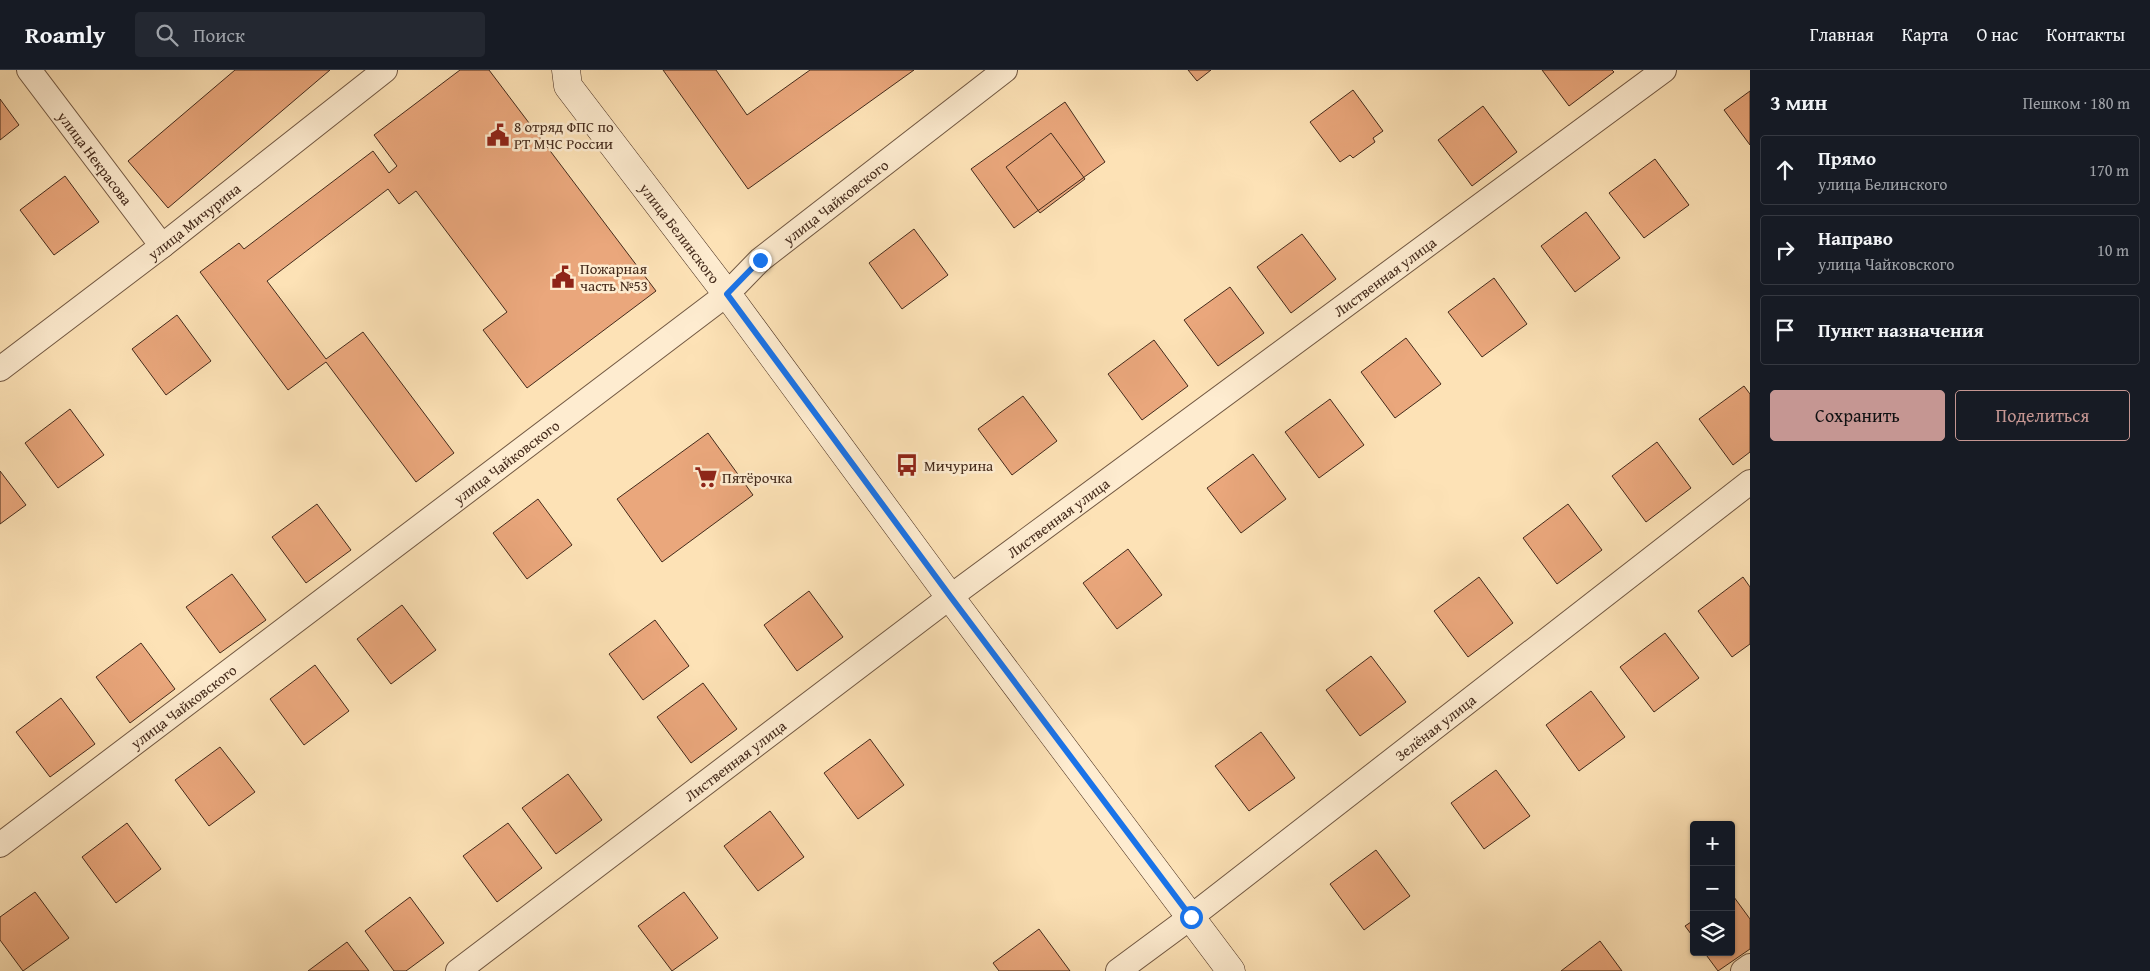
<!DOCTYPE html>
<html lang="ru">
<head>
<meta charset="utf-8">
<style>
  body { margin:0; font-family:"Gentium Book Plus",serif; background:#242831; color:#f1f3f6 }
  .controls { position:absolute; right:15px; bottom:15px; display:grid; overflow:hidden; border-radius:5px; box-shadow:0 1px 4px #0004 }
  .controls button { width:45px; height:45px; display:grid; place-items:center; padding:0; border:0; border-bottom:1px solid #363941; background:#171b24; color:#f1f3f6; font:25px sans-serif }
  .stop { position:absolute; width:15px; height:15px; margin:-11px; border:4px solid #1a73e8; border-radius:50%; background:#fff }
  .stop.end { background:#1a73e8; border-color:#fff; box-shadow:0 1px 5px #0008 }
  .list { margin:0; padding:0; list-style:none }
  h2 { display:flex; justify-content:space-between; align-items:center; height:65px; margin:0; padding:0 20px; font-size:21px }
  h2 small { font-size:16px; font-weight:400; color:#9ea1a6 }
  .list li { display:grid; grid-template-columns:32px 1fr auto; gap:15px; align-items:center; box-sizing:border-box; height:70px; margin:0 10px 10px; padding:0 10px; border:1px solid #363941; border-radius:5px }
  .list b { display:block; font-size:19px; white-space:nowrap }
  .list p { margin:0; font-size:16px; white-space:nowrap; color:#9ea1a6 }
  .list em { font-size:16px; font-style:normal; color:#9ea1a6 }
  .actions { display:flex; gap:10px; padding:15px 20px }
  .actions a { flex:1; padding:11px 0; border:1px solid #c59692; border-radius:5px; text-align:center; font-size:18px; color:#c59692 }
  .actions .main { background:#c59692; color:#111 }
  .icon { flex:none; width:28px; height:28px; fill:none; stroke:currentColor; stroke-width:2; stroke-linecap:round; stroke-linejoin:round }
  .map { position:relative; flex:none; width:1750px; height:901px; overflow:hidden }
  header { display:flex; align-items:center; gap:30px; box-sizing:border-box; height:70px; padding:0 25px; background:#171b24; border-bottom:1px solid #363941 }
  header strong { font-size:24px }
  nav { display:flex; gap:28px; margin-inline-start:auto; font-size:18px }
  .search { width:350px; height:45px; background:#242831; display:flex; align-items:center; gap:12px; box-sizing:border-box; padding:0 18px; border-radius:5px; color:#9ea1a6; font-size:19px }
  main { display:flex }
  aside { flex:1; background:#171b24 }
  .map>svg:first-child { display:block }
</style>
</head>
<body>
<header>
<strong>Roamly</strong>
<div class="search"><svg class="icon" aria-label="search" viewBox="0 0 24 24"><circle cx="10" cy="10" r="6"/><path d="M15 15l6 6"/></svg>Поиск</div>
<nav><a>Главная</a><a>Карта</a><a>О нас</a><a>Контакты</a></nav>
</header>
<main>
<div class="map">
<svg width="1750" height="901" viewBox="0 0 1750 901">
  <rect width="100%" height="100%" fill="#fde2b6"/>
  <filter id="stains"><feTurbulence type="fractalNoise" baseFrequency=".004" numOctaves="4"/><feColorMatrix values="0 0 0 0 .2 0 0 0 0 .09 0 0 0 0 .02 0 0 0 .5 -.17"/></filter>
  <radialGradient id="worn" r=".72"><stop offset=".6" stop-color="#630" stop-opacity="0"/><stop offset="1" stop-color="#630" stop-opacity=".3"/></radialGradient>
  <!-- building -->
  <path fill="#eaa77c" stroke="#442a1b" d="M 235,0 L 330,0 L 168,138 L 128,91 Z
    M 460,0 L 489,0 L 656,221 L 527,318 L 483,260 L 507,242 L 416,121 L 399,134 L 388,119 L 267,211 L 326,289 L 363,262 L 454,383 L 416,412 L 326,292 L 288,320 L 200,202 L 239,173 L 244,179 L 373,81 L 389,103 L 397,96 L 374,65 Z
    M 663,0 L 716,0 L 747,45 L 810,0 L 914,0 L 748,119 Z
    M 1188,0 L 1211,0 L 1197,11 Z
    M 1542,0 L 1612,0 L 1614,2 L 1569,36 Z
    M 1353,20 L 1383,61 L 1373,68 L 1375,72 L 1353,88 L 1350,85 L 1340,92 L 1310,52 Z
    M 1750,21 L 1750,75 L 1724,40 Z
    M 0,29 L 19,55 L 0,70 Z
    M 1065,32 L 1105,92 L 1014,158 L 971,99 Z
    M 1483,36 L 1517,82 L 1472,116 L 1438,70 Z
    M 1051,63 L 1085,109 L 1040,143 L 1006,97 Z
    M 1655,89 L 1689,135 L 1644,168 L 1609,123 Z
    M 65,106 L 99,152 L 54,185 L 20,140 Z
    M 1586,142 L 1620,188 L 1575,222 L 1541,176 Z
    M 914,159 L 948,205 L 902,239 L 869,193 Z
    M 1302,164 L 1336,209 L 1291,243 L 1257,197 Z
    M 1494,208 L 1527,254 L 1482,287 L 1448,242 Z
    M 1230,217 L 1264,263 L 1218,296 L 1184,250 Z
    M 177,245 L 211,291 L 166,325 L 132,279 Z
    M 1406,268 L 1441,314 L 1395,348 L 1361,302 Z
    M 1154,270 L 1188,316 L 1142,350 L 1108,304 Z
    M 1744,316 L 1750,324 L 1750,382 L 1733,395 L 1699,349 Z
    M 1023,326 L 1057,371 L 1012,405 L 978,359 Z
    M 1330,329 L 1364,375 L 1319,408 L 1285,362 Z
    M 70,339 L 104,385 L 58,418 L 25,373 Z
    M 708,363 L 753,425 L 662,492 L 617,429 Z
    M 1657,372 L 1691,418 L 1646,452 L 1612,406 Z
    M 1253,384 L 1286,429 L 1241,463 L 1207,418 Z
    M 0,401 L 26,435 L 0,454 Z
    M 538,429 L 572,475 L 527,509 L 493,463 Z
    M 317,434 L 351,480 L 306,513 L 272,467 Z
    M 1568,434 L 1602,480 L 1557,514 L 1523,468 Z
    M 1128,479 L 1162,525 L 1117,559 L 1083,513 Z
    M 232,504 L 266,550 L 220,583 L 186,537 Z
    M 1479,507 L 1513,553 L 1468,587 L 1434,541 Z
    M 1743,507 L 1750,517 L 1750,574 L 1732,587 L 1698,541 Z
    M 809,521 L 843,567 L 797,601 L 764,555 Z
    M 402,535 L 436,580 L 391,614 L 357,569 Z
    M 655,550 L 689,596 L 643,630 L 609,584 Z
    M 1665,563 L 1699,608 L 1654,642 L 1620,597 Z
    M 141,573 L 175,619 L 130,653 L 96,607 Z
    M 1371,586 L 1406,632 L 1360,666 L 1326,620 Z
    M 315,595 L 349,641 L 304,675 L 270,629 Z
    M 703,613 L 737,659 L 691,693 L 657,647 Z
    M 1591,621 L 1625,667 L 1579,701 L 1546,655 Z
    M 61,628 L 95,674 L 50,707 L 16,662 Z
    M 1261,662 L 1295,708 L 1249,741 L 1215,696 Z
    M 870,669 L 904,715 L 858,749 L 824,703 Z
    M 220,677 L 255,722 L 209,756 L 175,710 Z
    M 1496,700 L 1530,746 L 1484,779 L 1451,733 Z
    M 568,704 L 602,750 L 556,784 L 522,738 Z
    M 770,741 L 804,787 L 758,821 L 724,776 Z
    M 127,753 L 161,799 L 116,833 L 82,787 Z
    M 508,753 L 542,798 L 497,832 L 463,786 Z
    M 1376,780 L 1410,826 L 1364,860 L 1330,814 Z
    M 35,822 L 69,868 L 23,901 L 0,870 L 0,847 Z
    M 684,822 L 718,868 L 672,901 L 638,856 Z
    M 1731,823 L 1750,849 L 1750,879 L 1718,901 L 1704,882 L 1731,882 Z
    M 410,827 L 444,873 L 406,901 L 394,901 L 365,861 Z
    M 1694,850 L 1694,868 L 1685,856 Z
    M 1039,859 L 1070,901 L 999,901 L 993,893 Z
    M 1600,871 L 1622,901 L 1561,901 Z
    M 347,872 L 369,901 L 308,901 Z"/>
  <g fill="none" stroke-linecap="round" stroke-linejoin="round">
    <defs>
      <g id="street">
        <path id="s1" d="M 29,0 L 162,176"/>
        <path id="s2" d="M 0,299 L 162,176 L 385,0"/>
        <path id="s3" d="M 0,775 L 727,224 L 760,190 L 1005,0"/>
        <path id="s4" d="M 458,901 L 950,527 L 1664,0"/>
        <path id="s5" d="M 1118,901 L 1191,847 L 1750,412"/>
        <path d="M 1743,901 L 1750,896"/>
      </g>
      <g id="secondary">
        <path id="s6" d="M 566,0 L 568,16 L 727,224 L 950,527 L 1231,901"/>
      </g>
    </defs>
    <!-- street casing -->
    <use href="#street" stroke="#725842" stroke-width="26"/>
    <!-- secondary casing -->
    <use href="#secondary" stroke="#442a1b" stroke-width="29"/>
    <!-- street -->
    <use href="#street" stroke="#feecd0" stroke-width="24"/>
    <!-- secondary -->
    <use href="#secondary" stroke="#feecd0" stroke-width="28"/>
  </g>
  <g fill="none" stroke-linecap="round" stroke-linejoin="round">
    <!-- route -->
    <path stroke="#1a73e8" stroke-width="6" d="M 760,190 L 727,224 L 950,526 L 1191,847"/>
  </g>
  <!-- icons -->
  <defs>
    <symbol id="civic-bare" viewBox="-9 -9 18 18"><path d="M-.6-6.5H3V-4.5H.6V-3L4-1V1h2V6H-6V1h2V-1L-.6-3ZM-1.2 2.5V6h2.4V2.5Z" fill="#8f2418" stroke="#feecd0" stroke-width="2.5" paint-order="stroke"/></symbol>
    <symbol id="bus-bare" viewBox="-9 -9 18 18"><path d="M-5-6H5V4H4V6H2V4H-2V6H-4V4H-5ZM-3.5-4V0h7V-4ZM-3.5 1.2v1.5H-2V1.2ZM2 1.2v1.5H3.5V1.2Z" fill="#8f2418" stroke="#feecd0" stroke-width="2.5" paint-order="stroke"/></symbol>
    <symbol id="supermarket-bare" viewBox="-9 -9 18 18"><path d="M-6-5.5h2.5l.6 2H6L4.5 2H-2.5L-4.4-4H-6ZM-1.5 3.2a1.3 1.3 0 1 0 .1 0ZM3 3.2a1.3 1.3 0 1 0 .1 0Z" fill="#8f2418" stroke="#feecd0" stroke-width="2.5" paint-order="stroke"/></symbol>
  </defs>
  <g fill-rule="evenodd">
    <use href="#civic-bare" x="482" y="49" width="32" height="32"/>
    <use href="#civic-bare" x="547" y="191" width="32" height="32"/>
    <use href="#bus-bare" x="891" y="379" width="32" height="32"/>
    <use href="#supermarket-bare" x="690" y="391" width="32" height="32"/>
  </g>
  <g text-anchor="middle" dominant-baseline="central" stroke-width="5" stroke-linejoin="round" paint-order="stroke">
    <!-- poi labels -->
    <g font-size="15" fill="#442a1b" stroke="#feecd0" text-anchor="start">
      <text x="514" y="56">8 отряд ФПС по<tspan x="514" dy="17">РТ МЧС России</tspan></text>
      <text x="580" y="198">Пожарная<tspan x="580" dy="17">часть №53</tspan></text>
      <text x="924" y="395">Мичурина</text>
      <text x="722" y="407">Пятёрочка</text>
    </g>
    <!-- street labels -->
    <g font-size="15" fill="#442a1b" stroke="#feecd0">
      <text stroke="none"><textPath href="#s1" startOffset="110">улица Некрасова</textPath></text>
      <text stroke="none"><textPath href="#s3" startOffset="1055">улица Чайковского</textPath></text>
      <text stroke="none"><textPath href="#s2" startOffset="244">улица Мичурина</textPath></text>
      <text stroke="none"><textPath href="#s6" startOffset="201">улица Белинского</textPath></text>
      <text stroke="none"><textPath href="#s4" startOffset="1158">Лиственная улица</textPath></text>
      <text stroke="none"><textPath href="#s3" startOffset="635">улица Чайковского</textPath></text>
      <text stroke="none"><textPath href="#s4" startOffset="752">Лиственная улица</textPath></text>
      <text stroke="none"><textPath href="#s3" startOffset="230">улица Чайковского</textPath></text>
      <text stroke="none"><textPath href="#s5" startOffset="400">Зелёная улица</textPath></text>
      <text stroke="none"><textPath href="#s4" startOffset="348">Лиственная улица</textPath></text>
    </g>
  </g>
  <rect width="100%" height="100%" filter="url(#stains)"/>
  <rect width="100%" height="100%" fill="url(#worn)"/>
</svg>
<div class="controls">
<button>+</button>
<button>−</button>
<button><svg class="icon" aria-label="layers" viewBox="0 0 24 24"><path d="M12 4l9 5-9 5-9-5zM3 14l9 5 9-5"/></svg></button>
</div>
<div class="stop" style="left:1191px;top:847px"></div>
<div class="stop end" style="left:760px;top:190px"></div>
</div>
<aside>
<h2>3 мин<small>Пешком · 180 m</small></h2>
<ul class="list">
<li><svg class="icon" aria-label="ahead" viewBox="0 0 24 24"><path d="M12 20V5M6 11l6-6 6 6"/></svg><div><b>Прямо</b><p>улица Белинского</p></div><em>170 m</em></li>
<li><svg class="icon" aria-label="right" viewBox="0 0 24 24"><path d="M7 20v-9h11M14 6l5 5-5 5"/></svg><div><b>Направо</b><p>улица Чайковского</p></div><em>10 m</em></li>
<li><svg class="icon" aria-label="arrive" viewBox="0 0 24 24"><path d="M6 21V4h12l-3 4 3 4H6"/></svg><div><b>Пункт назначения</b></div></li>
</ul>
<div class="actions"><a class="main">Сохранить</a><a>Поделиться</a></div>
</aside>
</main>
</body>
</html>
